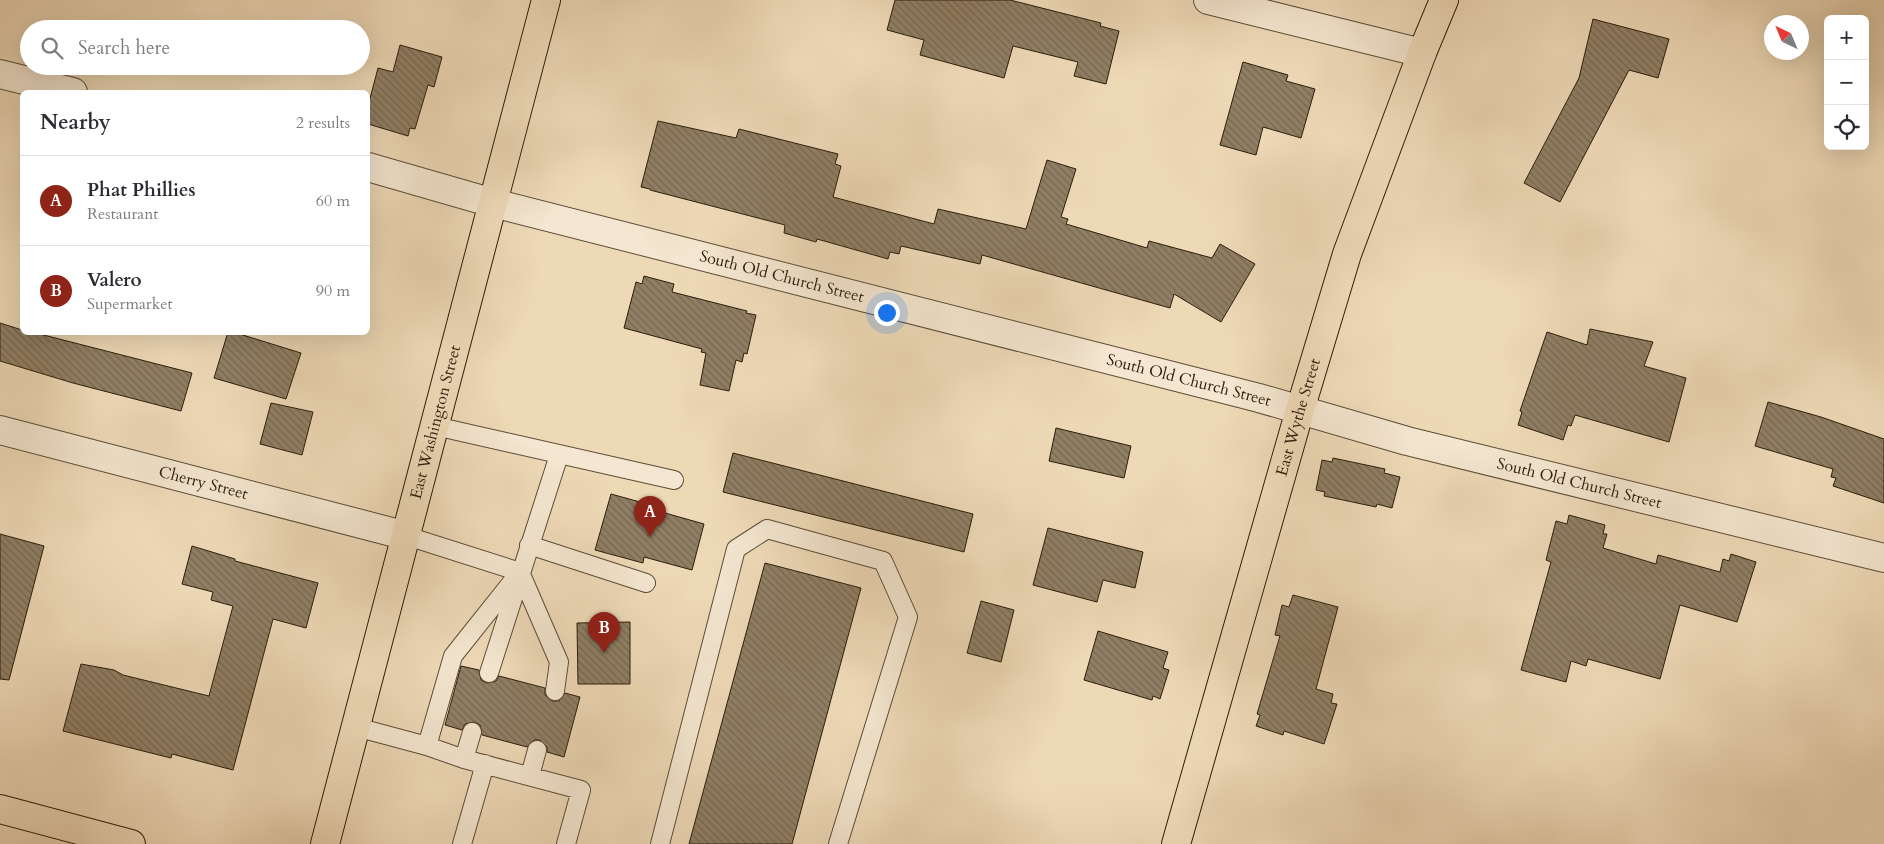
<!DOCTYPE html>
<html lang="en">
<head>
<meta charset="utf-8">
<style>
  body { margin:0; font-family:Cardo,serif; background:#f2f2f3; color:#2b2b33 }
  .controls { position:absolute; right:15px; top:15px; display:grid; overflow:hidden; border-radius:8px; box-shadow:0 5px 20px #0002 }
  .controls button { width:45px; height:45px; display:grid; place-items:center; padding:0; border:0; border-bottom:1px solid #e1e1e2; background:#fff; color:#2b2b33; font:25px sans-serif }
  .compass { position:absolute; left:1764px; top:15px; width:45px; height:45px; border-radius:50%; background:#fff; box-shadow:0 5px 20px #0002; rotate:316deg }
  .you { position:absolute; left:886px; top:312px; width:18px; height:18px; margin:-12px; border:4px solid #fff; border-radius:50%; background:#1a73e8; box-shadow:0 0 0 8px #1a73e833 }
  .badge { display:grid; place-items:center; width:32px; height:32px; border-radius:50%; background:#8f2418; color:#fff; font-size:16px; font-weight:700 }
  .pin { position:absolute; translate:-50% -41px; filter:drop-shadow(0 1px 2px #0008) }
  .pin::after { content:''; position:absolute; top:26px; width:18px; height:15px; background:inherit; clip-path:polygon(0 0,100% 0,50% 100%) }
  .list { margin:0; padding:0; list-style:none }
  h2 { display:flex; justify-content:space-between; align-items:center; height:65px; margin:0; padding:0 20px; font-size:21px }
  h2 small { font-size:16px; font-weight:400; color:#7c7c81 }
  .list li { display:grid; grid-template-columns:32px 1fr auto; gap:15px; align-items:center; box-sizing:border-box; height:90px; padding:0 20px; border-top:1px solid #e1e1e2 }
  .list b { display:block; font-size:19px; white-space:nowrap }
  .list p { margin:0; font-size:16px; white-space:nowrap; color:#7c7c81 }
  .list em { font-size:16px; font-style:normal; color:#7c7c81 }
  .icon { flex:none; width:28px; height:28px; fill:none; stroke:currentColor; stroke-width:2; stroke-linecap:round; stroke-linejoin:round }
  .map { position:relative; flex:none; width:1884px; height:844px; overflow:hidden }
  .search { position:absolute; background:#fff; box-shadow:0 5px 20px #0002; left:20px; top:20px; width:350px; height:55px; display:flex; align-items:center; gap:12px; box-sizing:border-box; padding:0 18px; border-radius:28px; color:#7c7c81; font-size:19px }
  .panel { position:absolute; background:#fff; box-shadow:0 5px 20px #0002; left:20px; top:90px; width:350px; height:245px; border-radius:8px }
  .map>svg:first-child { display:block }
</style>
</head>
<body>
<div class="map">
<svg width="1884" height="844" viewBox="0 0 1884 844">
  <defs>
    <pattern id="building-back-hatch" width="6" height="6" patternUnits="userSpaceOnUse" patternTransform="scale(1.25)"><rect width="6" height="6" fill="#907f65"/><path d="M-1 5l2 2M0 0l6 6M5-1l2 2" fill="none" stroke="#766752"/></pattern>
  </defs>
  <rect width="100%" height="100%" fill="#eed9b7"/>
  <filter id="stains"><feTurbulence type="fractalNoise" baseFrequency=".004" numOctaves="4"/><feColorMatrix values="0 0 0 0 .2 0 0 0 0 .09 0 0 0 0 .02 0 0 0 .5 -.17"/></filter>
  <radialGradient id="worn" r=".72"><stop offset=".6" stop-color="#630" stop-opacity="0"/><stop offset="1" stop-color="#630" stop-opacity=".3"/></radialGradient>
  <!-- building -->
  <path fill="url(#building-back-hatch)" stroke="#2a1d0c" d="M 895,0 L 1010,0 L 1101,23 L 1100,26 L 1119,31 L 1106,84 L 1074,76 L 1078,62 L 1013,46 L 1004,78 L 920,55 L 924,40 L 887,30 Z
    M 1593,19 L 1669,39 L 1658,78 L 1629,70 L 1560,202 L 1524,183 L 1579,78 Z
    M 400,45 L 442,57 L 434,87 L 428,85 L 415,129 L 410,128 L 408,136 L 368,124 L 368,106 L 378,68 L 393,72 Z
    M 1243,62 L 1288,75 L 1286,81 L 1315,89 L 1301,138 L 1263,127 L 1256,155 L 1220,145 Z
    M 658,121 L 736,138 L 739,129 L 838,154 L 835,164 L 841,166 L 833,197 L 934,224 L 938,209 L 1026,229 L 1047,160 L 1076,169 L 1061,217 L 1068,219 L 1066,224 L 1147,248 L 1149,241 L 1212,258 L 1220,244 L 1255,264 L 1221,322 L 1174,294 L 1170,308 L 982,255 L 980,264 L 901,246 L 899,254 L 890,252 L 888,259 L 817,239 L 816,242 L 784,233 L 785,225 L 650,190 L 650,189 L 641,187 Z
    M 644,276 L 674,284 L 672,292 L 747,311 L 746,313 L 756,315 L 747,354 L 744,353 L 742,362 L 736,360 L 729,391 L 700,385 L 706,353 L 701,352 L 702,349 L 624,328 L 636,282 L 642,284 Z
    M 0,323 L 22,330 L 22,332 L 32,332 L 192,373 L 181,411 L 73,383 L 0,361 Z
    M 1590,329 L 1653,342 L 1644,366 L 1686,378 L 1669,442 L 1575,415 L 1571,426 L 1568,425 L 1563,440 L 1518,425 L 1522,412 L 1520,411 L 1547,332 L 1587,345 Z
    M 228,332 L 233,332 L 301,353 L 286,399 L 214,378 Z
    M 1768,402 L 1821,417 L 1884,439 L 1884,503 L 1833,486 L 1836,478 L 1831,477 L 1833,469 L 1755,446 Z
    M 271,403 L 313,412 L 302,455 L 260,444 Z
    M 1056,428 L 1131,446 L 1124,478 L 1049,461 Z
    M 733,453 L 973,514 L 964,552 L 723,492 Z
    M 1333,458 L 1385,469 L 1384,473 L 1400,477 L 1392,508 L 1377,504 L 1376,507 L 1324,496 L 1325,492 L 1316,490 L 1322,460 L 1332,462 Z
    M 611,494 L 658,507 L 658,511 L 704,524 L 692,570 L 644,557 L 643,563 L 595,550 Z
    M 1569,515 L 1605,525 L 1603,534 L 1607,534 L 1603,548 L 1656,564 L 1658,555 L 1720,572 L 1723,559 L 1729,561 L 1731,554 L 1756,562 L 1737,622 L 1680,605 L 1660,679 L 1588,659 L 1586,666 L 1571,661 L 1566,682 L 1521,670 L 1551,562 L 1546,560 L 1556,521 L 1567,524 Z
    M 1048,528 L 1143,552 L 1135,588 L 1103,580 L 1097,602 L 1033,585 Z
    M 0,534 L 44,546 L 9,680 L 0,679 Z
    M 192,546 L 235,559 L 235,561 L 318,583 L 306,628 L 273,619 L 233,770 L 172,754 L 171,758 L 63,731 L 81,664 L 114,670 L 123,675 L 209,696 L 233,606 L 211,600 L 213,592 L 182,584 Z
    M 765,563 L 861,588 L 792,844 L 689,844 Z
    M 1293,595 L 1338,607 L 1316,689 L 1333,694 L 1331,703 L 1337,704 L 1324,744 L 1284,731 L 1283,735 L 1256,726 L 1260,715 L 1257,714 L 1280,636 L 1275,635 L 1282,605 L 1289,607 Z
    M 981,601 L 1014,610 L 1001,662 L 967,653 Z
    M 630,622 L 630,684 L 578,684 L 577,623 Z
    M 1098,631 L 1168,652 L 1163,668 L 1169,670 L 1160,699 L 1153,696 L 1152,700 L 1084,680 Z
    M 461,666 L 479,670 L 481,680 L 486,683 L 496,681 L 499,676 L 545,688 L 545,695 L 553,701 L 559,701 L 565,693 L 580,697 L 564,757 L 547,752 L 547,747 L 540,740 L 534,740 L 527,747 L 482,735 L 480,725 L 475,722 L 465,724 L 462,730 L 445,725 Z"/>
  <g fill="none" stroke-linecap="round" stroke-linejoin="round">
    <defs>
      <path id="lane" d="M 435,426 L 674,480
        M 407,536 L 520,572 L 559,662 L 555,691
        M 529,545 L 646,583
        M 520,572 L 453,656 L 427,746 L 464,759 L 581,790 L 566,844
        M 489,673 L 559,455
        M 356,727 L 427,746
        M 464,759 L 472,732
        M 530,776 L 537,750
        M 462,844 L 485,764
        M 660,844 L 736,549 L 767,529 L 883,561 L 908,617 L 838,844"/>
      <g id="street">
        <path d="M 1208,0 L 1422,53"/>
        <path d="M 0,74 L 73,92"/>
        <path id="s1" d="M 368,167 L 493,203 L 1259,398 L 1407,441 L 1884,558"/>
        <path id="s2" d="M 0,430 L 407,536"/>
      </g>
      <path id="primary" d="M 0,809 L 131,844"/>
      <g id="highway">
        <path id="s3" d="M 325,844 L 546,0"/>
        <path id="s4" d="M 1176,844 L 1300,410 L 1347,254 L 1422,53 L 1444,0"/>
      </g>
    </defs>
    <!-- lane casing -->
    <use href="#lane" stroke="#5b4c37" stroke-width="20"/>
    <!-- street casing -->
    <use href="#street" stroke="#5b4c37" stroke-width="30"/>
    <!-- primary casing -->
    <use href="#primary" stroke="#2a1d0c" stroke-width="30"/>
    <!-- highway casing -->
    <use href="#highway" stroke="#2a1d0c" stroke-width="30"/>
    <!-- lane -->
    <use href="#lane" stroke="#f4e6d0" stroke-width="18"/>
    <!-- street -->
    <use href="#street" stroke="#f4e6d0" stroke-width="28"/>
    <!-- primary -->
    <use href="#primary" stroke="#eed9b7" stroke-width="28"/>
    <!-- highway -->
    <use href="#highway" stroke="#eed9b7" stroke-width="28"/>
  </g>
  <g text-anchor="middle" dominant-baseline="central" stroke-width="4" stroke-linejoin="round" paint-order="stroke">
    <!-- street labels -->
    <g font-size="16" fill="#2a1d0c" stroke="#f4e6d0">
      <text stroke="none"><textPath href="#s1" startOffset="428">South Old Church Street</textPath></text>
      <text stroke="none"><textPath href="#s1" startOffset="848">South Old Church Street</textPath></text>
      <text stroke="none"><textPath href="#s4" startOffset="444">East Wythe Street</textPath></text>
      <text stroke="none"><textPath href="#s3" startOffset="436">East Washington Street</textPath></text>
      <text stroke="none"><textPath href="#s2" startOffset="210">Cherry Street</textPath></text>
      <text stroke="none"><textPath href="#s1" startOffset="1252">South Old Church Street</textPath></text>
    </g>
  </g>
  <rect width="100%" height="100%" filter="url(#stains)"/>
  <rect width="100%" height="100%" fill="url(#worn)"/>
</svg>
<div class="controls">
<button>+</button>
<button>−</button>
<button><svg class="icon" aria-label="locate" viewBox="0 0 24 24"><circle cx="12" cy="12" r="6"/><path d="M12 2v4M12 18v4M2 12h4M18 12h4"/></svg></button>
</div>
<svg class="compass" viewBox="-18 -18 36 36"><path d="M0-13l5 13h-10z" fill="#e53935"/><path d="M0 13l5-13h-10z" fill="#7c7c81"/></svg>
<div class="you"></div>
<div class="pin badge" style="left:650px;top:537px">A</div>
<div class="pin badge" style="left:604px;top:653px">B</div>
<div class="search"><svg class="icon" aria-label="search" viewBox="0 0 24 24"><circle cx="10" cy="10" r="6"/><path d="M15 15l6 6"/></svg>Search here</div>
<section class="panel">
<h2>Nearby<small>2 results</small></h2>
<ul class="list">
<li><span class="badge">A</span><div><b>Phat Phillies</b><p>Restaurant</p></div><em>60 m</em></li>
<li><span class="badge">B</span><div><b>Valero</b><p>Supermarket</p></div><em>90 m</em></li>
</ul>
</section>
</div>
</body>
</html>
